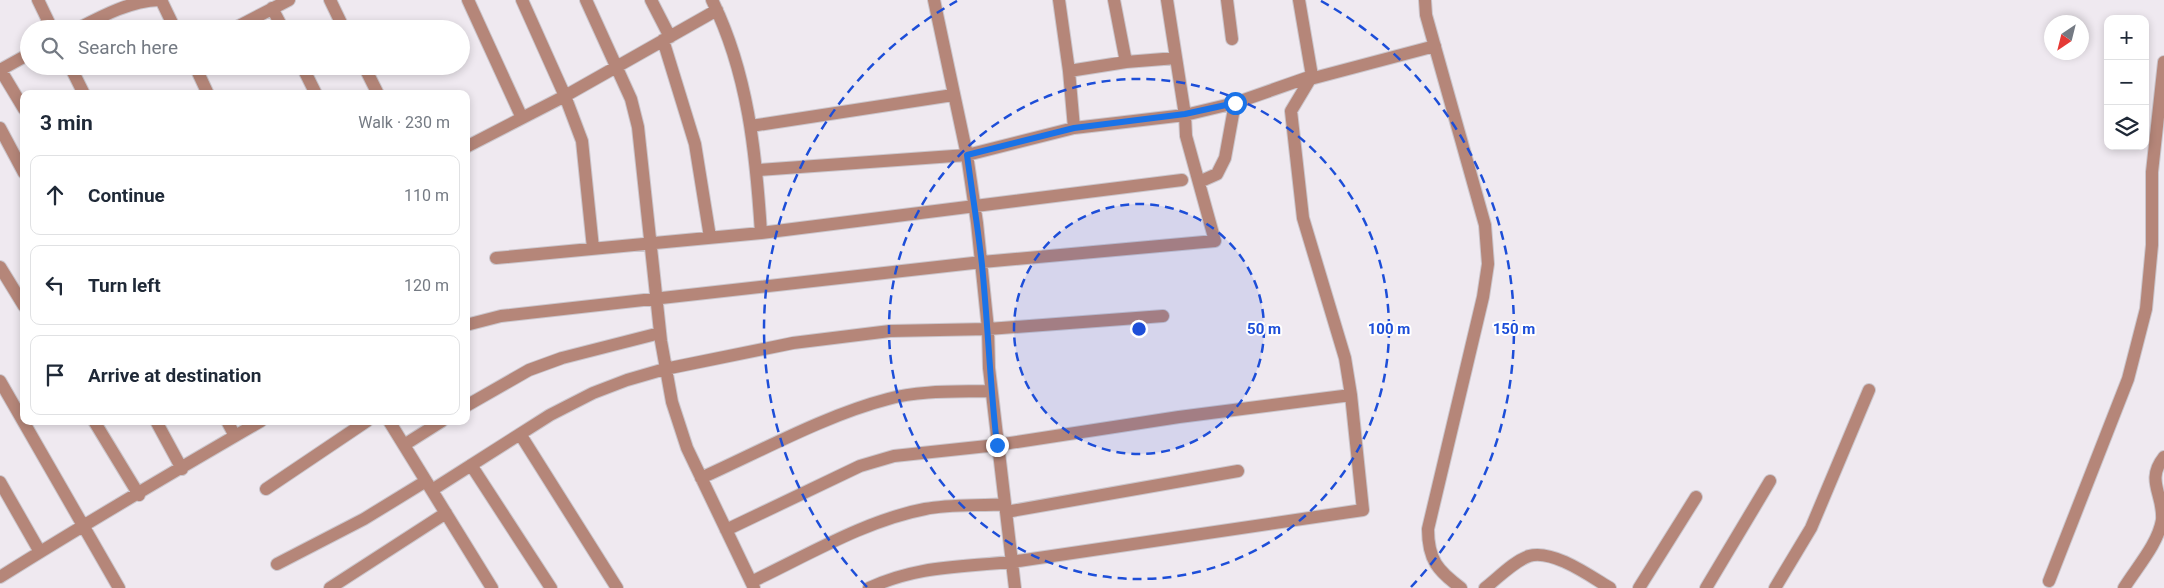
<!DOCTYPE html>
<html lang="en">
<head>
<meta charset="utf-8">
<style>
  body { margin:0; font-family:Roboto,sans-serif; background:#f2f2f3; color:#1f2937 }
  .controls { position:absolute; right:15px; top:15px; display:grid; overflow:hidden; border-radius:10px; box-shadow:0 2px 8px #0003 }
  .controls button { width:45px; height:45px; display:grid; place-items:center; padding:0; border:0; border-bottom:1px solid #e0e1e3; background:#fff; color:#1f2937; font:25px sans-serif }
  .compass { position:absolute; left:2044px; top:15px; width:45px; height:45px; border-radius:50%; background:#fff; box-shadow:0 2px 8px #0003; rotate:215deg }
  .stop { position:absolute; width:15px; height:15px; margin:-11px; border:4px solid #1a73e8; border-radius:50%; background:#fff }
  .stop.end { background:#1a73e8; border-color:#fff; box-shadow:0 1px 5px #0008 }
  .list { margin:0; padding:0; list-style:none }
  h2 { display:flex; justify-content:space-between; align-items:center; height:65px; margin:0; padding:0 20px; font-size:21px }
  h2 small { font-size:16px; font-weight:400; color:#747a83 }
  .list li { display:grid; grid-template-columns:32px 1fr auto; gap:15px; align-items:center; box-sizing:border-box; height:80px; margin:0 10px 10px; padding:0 10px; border:1px solid #e0e1e3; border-radius:10px }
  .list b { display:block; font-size:19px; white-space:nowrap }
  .list em { font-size:16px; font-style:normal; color:#747a83 }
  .icon { flex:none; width:28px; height:28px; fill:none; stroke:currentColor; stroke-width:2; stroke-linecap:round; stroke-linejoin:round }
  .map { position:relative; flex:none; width:2164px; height:588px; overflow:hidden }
  .search { position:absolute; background:#fff; box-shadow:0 2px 8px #0003; left:20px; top:20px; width:450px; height:55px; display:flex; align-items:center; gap:12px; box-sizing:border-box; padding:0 18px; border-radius:28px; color:#747a83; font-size:19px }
  .panel { position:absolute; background:#fff; box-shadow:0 2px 8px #0003; left:20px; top:90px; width:450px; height:335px; border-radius:10px }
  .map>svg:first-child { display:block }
</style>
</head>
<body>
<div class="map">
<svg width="2164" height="588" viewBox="0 0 2164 588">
  <rect width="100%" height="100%" fill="#efe9f0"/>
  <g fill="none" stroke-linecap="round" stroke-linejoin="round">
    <defs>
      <path id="minor" d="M 38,0 L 52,29
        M 161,0 L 175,29
        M 330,0 L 344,29
        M 468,0 L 522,118
        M 522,0 L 565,96 L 582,141 L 593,248
        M 586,0 L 631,99 L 638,127 L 661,341 L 672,402 L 687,448 L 754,588
        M 651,0 L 670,37
        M 712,0 C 748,73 756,153 761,233
        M 934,0 L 967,155 L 977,223 L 988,329 L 989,368 L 1015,588
        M 1059,0 L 1069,71 L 1074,128
        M 1114,0 L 1126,62
        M 1227,0 L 1232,39
        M 1425,0 L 1426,15 L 1485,225 L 1488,264 L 1483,297 L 1428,529 C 1428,560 1438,571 1461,588
        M 272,8 L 283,29
        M 77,29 C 102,16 130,1 159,0
        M 233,29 L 289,0
        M 663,40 L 695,144 L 710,237
        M 70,66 L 84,94
        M 195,66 L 208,94
        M 302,66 L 316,94
        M 364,66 L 378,94
        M 0,69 L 24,109
        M 0,70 L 29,54
        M 1069,71 L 1126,62 L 1176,58
        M 751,126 L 953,95
        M 0,128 L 24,173
        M 466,147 L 565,96 L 717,10
        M 757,170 L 967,155 L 1074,128 L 1185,115 L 1235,103 L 1312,76 L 1314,78 L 1435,46
        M 1199,182 L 1217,174 L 1225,158 L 1235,103
        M 496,258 L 761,233 L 1182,180
        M 0,267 L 24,306
        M 466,325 L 501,316 L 982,262 L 1215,241 L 1186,136 L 1185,115 L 1167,0
        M 0,381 L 119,588
        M 466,406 L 529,370 L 562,358 L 660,333
        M 94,421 L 139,495
        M 156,421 L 182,469
        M 227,421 L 235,436
        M 389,421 L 492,588
        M 520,434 L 617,588
        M 404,445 L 442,421
        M 471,465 L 551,588
        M 701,478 C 761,451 826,415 888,399 C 921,390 957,392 991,391
        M 0,482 L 40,552
        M 266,489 L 367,421
        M 432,490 L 550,415 L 593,393 L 627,380 L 665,369 L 793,343 L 890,331 L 988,329 L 1163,316
        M 1006,512 L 1238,471
        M 726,530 L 860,466 L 894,456 L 997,445 L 1179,417 L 1351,395
        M 277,564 L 364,519 L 426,481
        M 0,577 C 86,523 173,472 261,421
        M 2049,581 L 2128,379 L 2146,309 L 2152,245 L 2152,172 L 2164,62
        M 751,582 C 806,556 866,520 925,509 C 950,504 979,506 1005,504
        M 330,588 L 446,513
        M 869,588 C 923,563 969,568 1025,560 C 1138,543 1251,527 1363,510 L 1351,395 L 1345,358 L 1303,218 L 1291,111 L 1312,76 L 1299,0
        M 1485,588 C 1498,578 1514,561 1529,556 C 1553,549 1590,576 1610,588
        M 1639,588 L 1696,497
        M 1706,588 L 1770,481
        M 1775,588 L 1811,528 L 1869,390
        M 2124,588 C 2137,567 2158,544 2162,520 C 2164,494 2145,481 2164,457"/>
    </defs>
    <!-- minor casing -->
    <use href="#minor" stroke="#cbc6cc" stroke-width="14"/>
    <!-- minor -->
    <use href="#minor" stroke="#b58679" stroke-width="12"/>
  </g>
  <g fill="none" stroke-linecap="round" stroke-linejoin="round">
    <!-- route -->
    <path stroke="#1a73e8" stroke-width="6" d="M 997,445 C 990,385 988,325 982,265 C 978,228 972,192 967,155 L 1074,128 L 1185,114 L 1235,103"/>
  </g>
  <!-- distance rings -->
  <circle cx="1139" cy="329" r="125" fill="#1d4ed8" fill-opacity=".12"/>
  <g fill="none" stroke="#1d4ed8" stroke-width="2.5" stroke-dasharray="9 6">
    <circle cx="1139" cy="329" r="125"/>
    <circle cx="1139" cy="329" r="250"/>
    <path d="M867 587A375 375 0 0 1 957 1M1321 1A375 375 0 0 1 1411 587"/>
  </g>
  <circle cx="1139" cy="329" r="8" fill="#1d4ed8" stroke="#fff" stroke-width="2.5"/>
  <g font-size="15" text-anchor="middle" font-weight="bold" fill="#1d4ed8" stroke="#fff" stroke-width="4" stroke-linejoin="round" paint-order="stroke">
    <text x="1264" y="334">50 m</text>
    <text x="1389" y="334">100 m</text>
    <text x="1514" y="334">150 m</text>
  </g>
</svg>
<div class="controls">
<button>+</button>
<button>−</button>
<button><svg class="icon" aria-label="layers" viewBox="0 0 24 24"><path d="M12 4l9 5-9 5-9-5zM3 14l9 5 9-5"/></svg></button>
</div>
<svg class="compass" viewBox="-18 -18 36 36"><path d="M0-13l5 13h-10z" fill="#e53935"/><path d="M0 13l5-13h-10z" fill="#747a83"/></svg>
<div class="stop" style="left:1235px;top:103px"></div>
<div class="stop end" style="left:997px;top:445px"></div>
<div class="search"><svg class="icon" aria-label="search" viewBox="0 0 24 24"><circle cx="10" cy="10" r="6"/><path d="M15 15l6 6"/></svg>Search here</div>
<section class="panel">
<h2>3 min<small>Walk · 230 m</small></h2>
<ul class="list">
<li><svg class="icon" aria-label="ahead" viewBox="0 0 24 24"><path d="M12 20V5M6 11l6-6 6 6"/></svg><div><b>Continue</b></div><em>110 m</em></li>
<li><svg class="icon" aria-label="left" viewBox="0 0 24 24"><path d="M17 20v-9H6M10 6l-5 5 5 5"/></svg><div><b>Turn left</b></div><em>120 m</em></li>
<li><svg class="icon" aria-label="arrive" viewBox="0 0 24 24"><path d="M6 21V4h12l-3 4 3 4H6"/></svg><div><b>Arrive at destination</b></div></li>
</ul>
</section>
</div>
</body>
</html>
